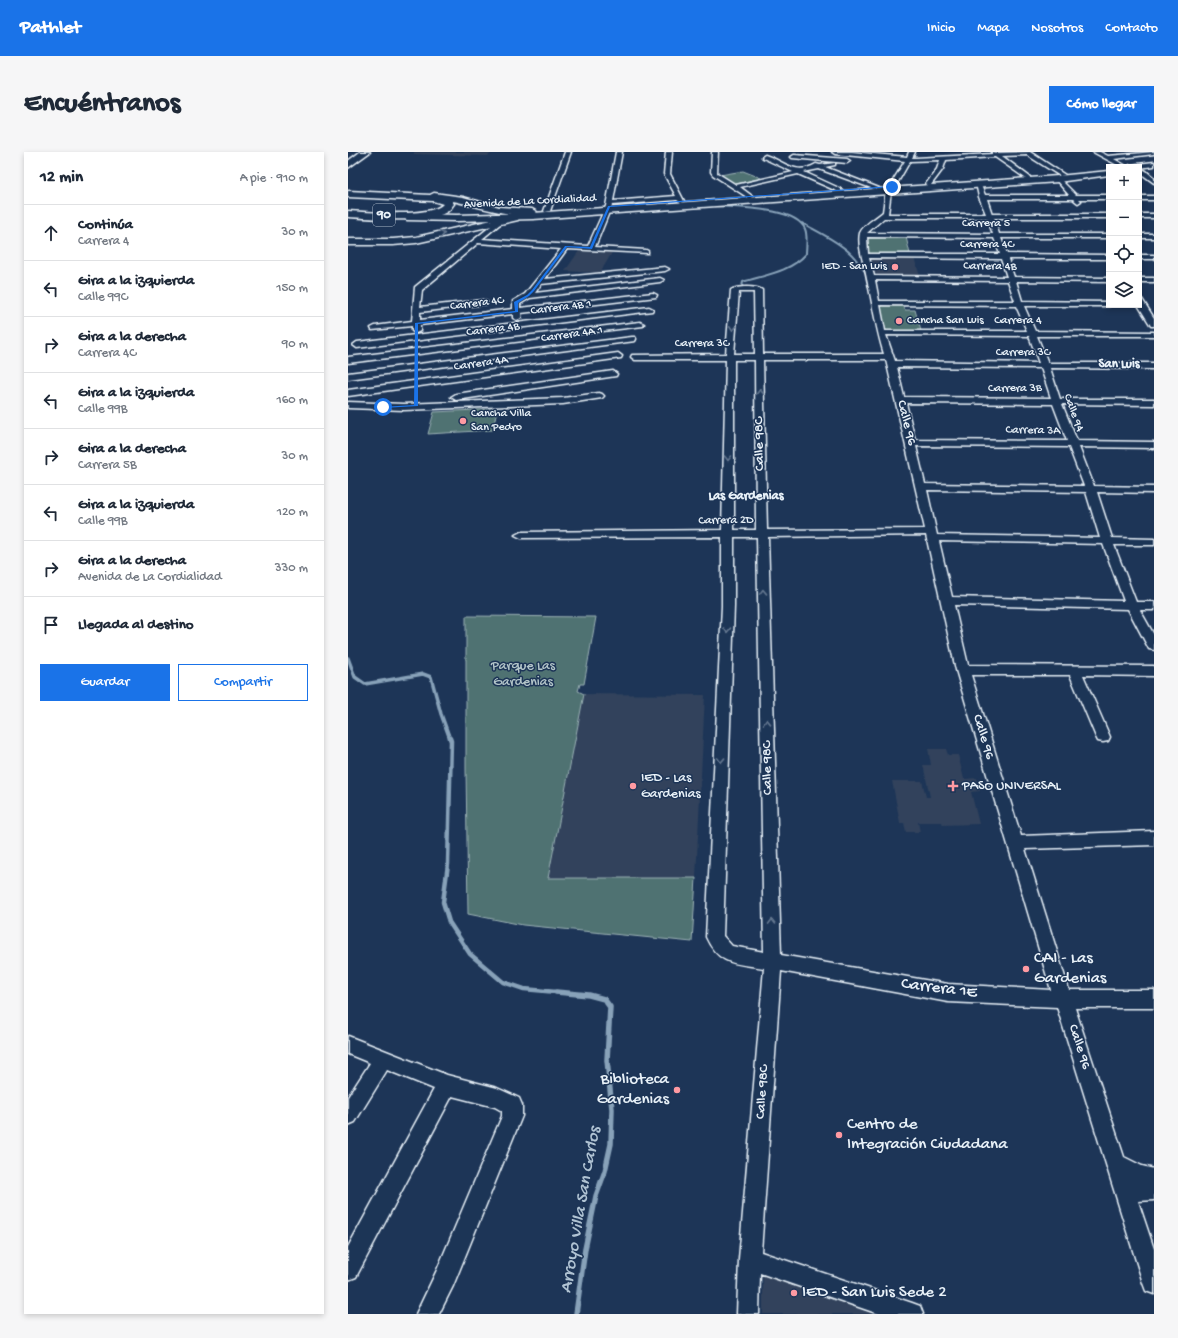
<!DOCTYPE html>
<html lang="es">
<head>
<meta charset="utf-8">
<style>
  body { margin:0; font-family:"Gochi Hand",sans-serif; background:#f6f6f7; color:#1f2937 }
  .controls { position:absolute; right:12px; top:12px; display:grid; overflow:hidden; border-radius:0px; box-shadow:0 2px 6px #0003 }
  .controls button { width:36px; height:36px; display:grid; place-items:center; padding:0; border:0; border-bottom:1px solid #e0e1e3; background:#fff; color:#1f2937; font:20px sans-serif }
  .stop { position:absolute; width:12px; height:12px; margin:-9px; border:3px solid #1a73e8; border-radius:50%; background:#fff }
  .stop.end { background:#1a73e8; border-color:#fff; box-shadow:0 1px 4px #0008 }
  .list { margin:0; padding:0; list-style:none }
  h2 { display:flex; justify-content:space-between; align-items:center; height:52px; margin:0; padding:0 16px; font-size:17px }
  h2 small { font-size:13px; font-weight:400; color:#747a83 }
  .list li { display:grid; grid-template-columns:26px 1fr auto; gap:12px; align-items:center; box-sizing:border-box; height:56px; padding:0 16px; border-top:1px solid #e0e1e3 }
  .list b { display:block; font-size:15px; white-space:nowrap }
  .list p { margin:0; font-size:13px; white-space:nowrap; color:#747a83 }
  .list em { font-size:13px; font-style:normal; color:#747a83 }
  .actions { display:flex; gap:8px; padding:12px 16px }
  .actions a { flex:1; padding:9px 0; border:1px solid #1a73e8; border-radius:0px; text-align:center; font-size:14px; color:#1a73e8 }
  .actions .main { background:#1a73e8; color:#fff }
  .icon { flex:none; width:22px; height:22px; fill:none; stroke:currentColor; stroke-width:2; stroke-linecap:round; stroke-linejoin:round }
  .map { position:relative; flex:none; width:806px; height:1162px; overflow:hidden; border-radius:0px }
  header { display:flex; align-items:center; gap:24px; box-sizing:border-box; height:56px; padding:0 20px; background:#1a73e8; color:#fff }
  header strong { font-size:19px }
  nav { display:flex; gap:22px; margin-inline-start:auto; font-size:14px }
  .intro { display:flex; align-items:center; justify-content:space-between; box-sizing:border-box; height:96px; padding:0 24px }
  h1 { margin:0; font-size:28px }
  .button { padding:10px 18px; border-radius:0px; background:#1a73e8; color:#fff; font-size:14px; font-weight:700 }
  main { display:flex; gap:24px; padding:0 24px }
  aside { flex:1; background:#fff; border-radius:0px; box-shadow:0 2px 6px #0003 }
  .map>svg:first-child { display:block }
</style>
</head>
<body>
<header>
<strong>Pathlet</strong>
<nav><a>Inicio</a><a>Mapa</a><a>Nosotros</a><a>Contacto</a></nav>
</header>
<div class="intro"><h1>Encuéntranos</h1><a class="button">Cómo llegar</a></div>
<main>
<aside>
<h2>12 min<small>A pie · 910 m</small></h2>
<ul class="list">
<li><svg class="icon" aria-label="ahead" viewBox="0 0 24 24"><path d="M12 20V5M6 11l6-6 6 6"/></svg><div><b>Continúa</b><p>Carrera 4</p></div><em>30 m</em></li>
<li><svg class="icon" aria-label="left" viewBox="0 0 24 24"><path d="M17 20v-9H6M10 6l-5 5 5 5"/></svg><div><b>Gira a la izquierda</b><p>Calle 99C</p></div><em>150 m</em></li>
<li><svg class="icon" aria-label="right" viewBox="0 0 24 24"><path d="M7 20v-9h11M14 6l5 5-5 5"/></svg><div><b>Gira a la derecha</b><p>Carrera 4C</p></div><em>90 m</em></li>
<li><svg class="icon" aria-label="left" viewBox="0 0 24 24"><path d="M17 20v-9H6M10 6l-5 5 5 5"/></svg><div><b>Gira a la izquierda</b><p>Calle 99B</p></div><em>160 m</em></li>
<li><svg class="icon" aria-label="right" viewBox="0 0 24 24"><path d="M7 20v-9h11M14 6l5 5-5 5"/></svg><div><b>Gira a la derecha</b><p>Carrera 5B</p></div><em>30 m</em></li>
<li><svg class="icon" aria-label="left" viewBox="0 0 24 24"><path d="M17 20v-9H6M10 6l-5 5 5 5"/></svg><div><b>Gira a la izquierda</b><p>Calle 99B</p></div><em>120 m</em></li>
<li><svg class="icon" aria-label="right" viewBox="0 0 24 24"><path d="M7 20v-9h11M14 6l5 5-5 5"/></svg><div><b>Gira a la derecha</b><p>Avenida de La Cordialidad</p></div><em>330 m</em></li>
<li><svg class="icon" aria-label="arrive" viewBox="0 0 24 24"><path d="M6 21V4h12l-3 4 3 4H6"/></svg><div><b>Llegada al destino</b></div></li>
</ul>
<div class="actions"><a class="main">Guardar</a><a>Compartir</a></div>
</aside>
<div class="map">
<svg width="806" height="1162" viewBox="0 0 806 1162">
  <rect width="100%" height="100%" fill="#1d3557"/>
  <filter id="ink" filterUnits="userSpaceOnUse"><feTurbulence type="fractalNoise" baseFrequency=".025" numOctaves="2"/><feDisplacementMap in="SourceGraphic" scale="8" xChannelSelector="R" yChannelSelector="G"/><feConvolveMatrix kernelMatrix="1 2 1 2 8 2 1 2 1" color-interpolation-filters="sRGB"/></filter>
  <g filter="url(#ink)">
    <!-- built -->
    <path fill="#30425c" d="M 66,0 L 145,0 L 140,4 L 66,2 Z
      M 233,96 L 265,99 L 252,121 L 217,119 Z
      M 523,106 L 566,106 L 572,124 L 528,124 Z
      M 236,542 L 357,543 L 348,726 L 200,726 Z
      M 580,597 L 598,597 L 600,603 L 610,603 L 616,627 L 629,626 L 632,639 L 623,640 L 631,672 L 595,673 L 594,670 L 570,670 L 572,680 L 558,680 L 556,671 L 552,671 L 544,629 L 574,629 L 578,645 L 582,645 L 575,613 L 583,613 Z
      M 415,1120 L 539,1162 L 415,1162 Z"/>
    <!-- green -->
    <path fill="#507272" stroke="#9cb2b5" d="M 395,19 L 413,26 L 388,32 L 372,23 Z
      M 518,85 L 558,85 L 562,102 L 521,102 Z
      M 530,152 L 555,152 L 557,158 L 567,158 L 573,179 L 537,179 Z
      M 149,257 L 145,278 L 80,282 L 86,260 Z
      M 118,464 L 248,465 L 236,532 L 232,532 L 230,539 L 236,542 L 200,726 L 348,726 L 344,790 L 175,773 L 120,762 L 118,617 Z"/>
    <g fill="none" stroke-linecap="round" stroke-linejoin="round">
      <!-- stream-far3 -->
      <path stroke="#88a2b9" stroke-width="2" d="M 368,54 C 390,56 447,55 457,77 C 460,84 458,95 458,102 C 442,120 417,123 395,130 L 394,135 L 389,137
        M 454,71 C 470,80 488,88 502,101 C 510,108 514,118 522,125"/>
      <!-- stream-far2 -->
      <path stroke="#88a2b9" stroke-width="3.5" d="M 0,506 L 7,525 L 17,532 L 75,522 L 83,525 L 93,562 L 102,587"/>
      <!-- stream-far1 -->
      <path stroke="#88a2b9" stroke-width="4.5" d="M 102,586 L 103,589 L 100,712 L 95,750 L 101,770 L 122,802 L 155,830 L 176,837 L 219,841"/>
      <!-- stream -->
      <path stroke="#88a2b9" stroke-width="5.5" d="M 208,840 L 241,843 L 256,847 L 262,855 L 259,908 L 264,957 L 263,992 L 257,1019 L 248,1044 L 237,1097 L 228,1162"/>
      <defs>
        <path id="street" d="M 217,0 L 223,0 L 202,59 L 197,60 L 196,59 Z
          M 268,0 L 274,0 L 265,49 L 328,44 L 316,22 L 318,0 L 324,0 L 322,22 L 336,49 L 333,51 L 329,48 L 264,53 L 247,95 L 298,98 L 300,99 L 300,101 L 219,97 L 197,127 L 317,115 L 321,117 L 317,119 L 193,132 L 187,141 L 312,126 L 316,128 L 312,130 L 182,146 L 172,152 L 172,156 L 305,141 L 309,143 L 308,145 L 173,161 L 173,166 L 169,168 L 165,166 L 165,162 L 72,173 L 72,179 L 68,181 L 64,179 L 64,174 L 24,178 L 23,176 L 27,174 L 64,169 L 67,135 L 153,66 L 158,67 L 134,87 L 240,94 L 258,54 ZM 130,91 L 213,97 L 177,142 L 165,149 L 165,157 L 72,168 L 72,160 L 138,152 L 139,150 L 135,148 L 72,155 L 74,138 Z
          M 364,0 L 370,0 L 369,21 L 388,33 L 445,20 L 415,6 L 414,5 L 417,3 C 438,10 447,24 468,12 L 472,13 L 487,11 L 487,13 L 477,15 L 531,36 L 526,37 L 471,17 L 456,20 L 493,37 L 493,39 L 489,39 L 450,22 L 392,35 L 404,44 L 405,45 L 402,47 L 365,23 L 363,20 Z
          M 484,0 L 504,0 L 559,5 L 561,0 L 567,0 L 564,6 L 568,6 L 644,2 L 644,0 L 650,1 L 682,0 L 717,23 L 712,24 L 679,3 L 654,4 L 682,25 L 682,27 L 680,28 L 647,5 L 598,8 L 595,17 L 583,33 L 581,34 L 578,32 L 589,17 L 592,8 L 562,9 L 547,35 L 544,37 L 541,35 L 557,9 L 487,2 Z
          M 745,0 L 752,0 L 760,4 L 806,0 L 806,2 L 766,7 L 780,15 L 773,15 Z
          M 446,3 L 499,7 L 502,9 L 499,11 L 444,6 L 443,5 Z
          M 791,16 L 798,19 L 806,26 L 806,31 L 791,20 Z
          M 710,25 L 728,43 L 761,43 L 761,47 L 731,47 L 733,49 L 730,51 L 725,47 L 639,47 L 644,62 L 761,62 L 761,66 L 646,66 L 651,82 L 761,82 L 761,86 L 653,86 L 659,102 L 761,103 L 761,107 L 660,107 L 666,125 L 761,126 L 761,130 L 668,129 L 674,149 L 761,150 L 761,153 L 764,153 L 761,154 L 676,154 L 687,179 L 806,180 L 806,184 L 689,184 L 700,211 L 806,211 L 806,217 L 702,216 L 712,247 L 806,247 L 806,253 L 714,252 L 729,289 L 806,290 L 806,296 L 731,295 L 746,334 L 806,335 L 806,341 L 749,340 L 764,386 L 806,387 L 806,393 L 766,393 L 788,450 L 806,450 L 806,458 L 792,458 L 806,483 L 806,498 L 801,497 L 780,457 L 606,453 L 620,513 L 806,514 L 806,524 L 735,523 L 762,585 L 760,589 L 755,590 L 750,589 L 748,585 L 722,523 L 623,523 L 673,684 L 806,679 L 806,693 L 677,697 L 721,838 L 806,838 L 806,856 L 727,856 L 776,1005 L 794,1014 L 806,1017 L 806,1048 L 790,1049 L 806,1097 L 806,1142 L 798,1139 L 795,1131 L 709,855 L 600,850 L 433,819 L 413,1100 L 564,1151 L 572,1154 L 575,1162 L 531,1162 L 412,1121 L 411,1162 L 389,1162 L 391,1107 L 416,816 C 388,811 371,814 358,785 L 374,454 L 374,385 L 173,386 L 167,383 L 173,380 L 374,378 L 378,208 L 287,208 L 283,205 L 284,203 L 378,202 L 383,138 C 389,134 408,134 414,138 L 415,202 L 536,202 C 528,177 525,153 519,127 C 517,114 509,94 512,81 C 515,73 528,66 535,60 L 538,38 L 543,39 L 540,62 L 638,62 L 631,45 L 628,31 L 632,31 L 637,43 L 721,43 L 707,27 ZM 536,66 L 639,66 L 645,82 L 519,81 ZM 519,85 L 646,86 L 652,102 L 520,102 ZM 521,106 L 653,107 L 659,125 L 526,124 ZM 527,128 L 660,129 L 667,149 L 531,149 ZM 391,140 L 406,140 L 407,202 L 386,202 ZM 532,153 L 668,154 L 679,179 L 537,179 ZM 538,183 L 681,184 L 691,211 L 547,209 ZM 386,208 L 407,208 L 408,378 L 386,378 ZM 415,208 L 538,208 L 577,377 L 419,378 ZM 549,215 L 693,216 L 703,246 L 556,245 ZM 558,251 L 705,252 L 719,289 L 567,288 ZM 568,294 L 721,295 L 736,334 L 577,332 ZM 579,338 L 738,340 L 752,386 L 589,383 ZM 578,383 L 608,518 L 703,838 L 600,832 L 433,803 L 420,385 ZM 386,385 L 409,385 L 416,800 L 384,794 L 375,784 L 386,454 ZM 591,389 L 755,392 L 776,449 L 604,445 Z
          M 791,44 L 806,44 L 806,48 L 791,48 Z
          M 791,62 L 806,62 L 806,66 L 791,66 Z
          M 791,82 L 806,82 L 806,86 L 791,86 Z
          M 791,103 L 806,103 L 806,107 L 791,107 Z
          M 791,126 L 806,126 L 806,130 L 791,130 Z
          M 791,147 L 794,147 L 806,166 L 806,174 L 803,174 L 790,153 L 791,153 Z
          M 301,155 L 305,157 L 304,159 L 9,196 L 5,193 L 9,190 Z
          M 292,170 L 296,172 L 295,174 L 0,211 L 0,205 Z
          M 284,185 L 287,185 L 288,187 L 287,189 L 0,227 L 0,221 Z
          M 270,201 L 274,204 L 273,206 L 0,244 L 0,238 Z
          M 265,219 L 269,222 L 268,224 L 108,248 L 103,245 L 108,242 Z
          M 251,241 L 254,242 L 256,244 L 254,246 L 215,252 L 56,258 L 0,256 L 0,250 L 56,252 L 215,246 Z
          M 0,884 L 99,923 L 149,936 L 171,946 L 174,953 L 174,964 L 105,1134 L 91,1162 L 68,1162 L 89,1118 L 154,964 L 154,959 L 147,955 L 104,944 L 8,1125 L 0,1128 L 0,1095 L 86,937 L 39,918 L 7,970 L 0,973 L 0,945 L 22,911 L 0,902 Z"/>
        <path id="secondary" d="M 806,10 L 806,14 L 791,16 L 791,15 L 778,15 L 782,13 Z
          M 761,19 L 761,23 L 710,30 L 185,67 L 109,69 L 59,68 L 54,65 L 59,62 L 109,63 L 185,61 L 710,24 Z"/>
        <path id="highway" d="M 12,0 L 22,0 L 0,16 L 0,9 Z
          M 0,39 L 82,43 L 86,41 L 115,45 L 151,55 L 184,57 L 189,60 C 179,71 119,51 104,49 L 106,52 C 104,54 102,58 100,59 C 83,72 22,66 0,65 L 0,59 C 19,60 83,66 95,52 L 85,49 L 0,45 Z
          M 166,63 L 170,64 L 171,66 L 170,68 L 68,91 L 45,93 L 0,93 L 0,87 L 45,87 L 68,85 Z"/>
      </defs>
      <!-- street casing -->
      <use href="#street" stroke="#e8f1f8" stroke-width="3"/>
      <!-- secondary casing -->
      <use href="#secondary" stroke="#e8f1f8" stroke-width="3"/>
      <!-- highway casing -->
      <use href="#highway" stroke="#e8f1f8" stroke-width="3"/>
      <!-- street -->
      <use href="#street" fill="#1d3557" fill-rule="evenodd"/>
      <!-- secondary -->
      <use href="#secondary" fill="#1d3557" fill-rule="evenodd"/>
      <!-- highway -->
      <use href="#highway" fill="#1d3557" fill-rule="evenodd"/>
    </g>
    <!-- one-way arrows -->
    <defs><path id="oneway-chevron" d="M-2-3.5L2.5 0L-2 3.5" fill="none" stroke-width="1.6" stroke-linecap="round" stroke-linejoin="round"/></defs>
    <g stroke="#64778f">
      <use href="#oneway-chevron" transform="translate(94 82) rotate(-14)"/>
      <use href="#oneway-chevron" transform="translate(385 176) rotate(94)"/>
      <use href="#oneway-chevron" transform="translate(412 240) rotate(-91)"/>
      <use href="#oneway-chevron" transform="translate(380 306) rotate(90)"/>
      <use href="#oneway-chevron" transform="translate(415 440) rotate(-92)"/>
      <use href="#oneway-chevron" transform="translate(379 478) rotate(92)"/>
      <use href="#oneway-chevron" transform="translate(419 570) rotate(-92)"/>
      <use href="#oneway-chevron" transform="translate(373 608) rotate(92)"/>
      <use href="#oneway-chevron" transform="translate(424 770) rotate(-91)"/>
    </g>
  </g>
  <!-- route -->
  <path fill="#1a73e8" d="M 544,34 L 545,35 L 262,55 L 244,97 L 219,95 L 186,139 L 181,144 L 170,151 L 170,160 L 70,172 L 70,254 L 35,256 L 33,255 L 66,253 L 67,171 L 167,159 L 166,150 L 179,143 L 184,138 L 217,94 L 242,95 L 260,54 Z"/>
  <!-- markers -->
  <g fill="#ff9aa2" stroke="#1d3557" stroke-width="1.5">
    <circle cx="547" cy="115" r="4"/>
    <circle cx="551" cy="169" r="4"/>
    <circle cx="115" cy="269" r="4"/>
    <circle cx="285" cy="634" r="4"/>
    <path d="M603 628h4v4h4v4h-4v4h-4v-4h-4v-4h4z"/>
    <circle cx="678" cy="817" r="4"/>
    <circle cx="329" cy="938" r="4"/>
    <circle cx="491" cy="983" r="4"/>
    <circle cx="446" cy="1141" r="4"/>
  </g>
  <g text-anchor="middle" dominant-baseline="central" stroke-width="3" stroke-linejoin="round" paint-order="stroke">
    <!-- far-street labels -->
    <g font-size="12" fill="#e8f1f8" stroke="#1d3557">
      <text transform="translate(182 50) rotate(-3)">Avenida de La Cordialidad</text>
      <text x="638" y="72">Carrera 5</text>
      <text x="639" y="93">Carrera 4C</text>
      <text transform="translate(642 115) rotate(1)">Carrera 4B</text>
      <text transform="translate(129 152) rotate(-7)">Carrera 4C</text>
      <text transform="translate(213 156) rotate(-7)">Carrera 4B 1</text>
      <text x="670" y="169">Carrera 4</text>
      <text transform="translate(145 178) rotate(-7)">Carrera 4B</text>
      <text transform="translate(224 183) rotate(-8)">Carrera 4A 1</text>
      <text x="354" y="192">Carrera 3C</text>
      <text x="675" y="201">Carrera 3C</text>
      <text transform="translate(133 212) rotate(-8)">Carrera 4A</text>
      <text x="667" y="237">Carrera 3B</text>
      <text transform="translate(725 261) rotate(70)">Calle 94</text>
      <text transform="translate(685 279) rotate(1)">Carrera 3A</text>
      <text transform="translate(378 369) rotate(-1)">Carrera 2D</text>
    </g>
    <!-- far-poi labels -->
    <g font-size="12" fill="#e8f1f8" stroke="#1d3557" text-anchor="start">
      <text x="539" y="115" text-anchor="end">IED - San Luis</text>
      <text x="559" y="169">Cancha San Luis</text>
      <text x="123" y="262">Cancha Villa<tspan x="123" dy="14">San Pedro</tspan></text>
    </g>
    <!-- shield labels -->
    <rect fill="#1d3557" stroke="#abb9c8" stroke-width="1" x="25" y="52" width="22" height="22" rx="3"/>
    <g font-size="13" font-weight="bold" fill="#e8f1f8">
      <text x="36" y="63">90</text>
    </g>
    <!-- far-neighbourhood labels -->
    <g font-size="13" font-weight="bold" fill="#e8f1f8" stroke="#1d3557">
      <text x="771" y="212">San Luis</text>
      <text x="398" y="344">Las Gardenias</text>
    </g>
    <!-- street labels -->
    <g font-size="14" fill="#e8f1f8" stroke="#1d3557">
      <text transform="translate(558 271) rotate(76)">Calle 96</text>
      <text transform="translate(412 292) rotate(-91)">Calle 98C</text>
      <text transform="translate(635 585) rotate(73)">Calle 96</text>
      <text transform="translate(420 616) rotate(-91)">Calle 98C</text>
      <text transform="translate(731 895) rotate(72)">Calle 96</text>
      <text transform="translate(415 940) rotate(-86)">Calle 98C</text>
    </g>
    <!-- park labels -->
    <g font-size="14" fill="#b3c5c9" stroke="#1d3557">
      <text x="175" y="514">Parque Las<tspan x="175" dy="16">Gardenias</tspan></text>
    </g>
    <!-- poi labels -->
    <g font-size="14" fill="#e8f1f8" stroke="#1d3557" text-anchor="start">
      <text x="293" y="626">IED - Las<tspan x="293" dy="16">Gardenias</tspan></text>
      <text x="614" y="634">PASO UNIVERSAL</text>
    </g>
    <!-- near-poi labels -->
    <g font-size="17" fill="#e8f1f8" stroke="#1d3557" text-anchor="start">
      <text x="686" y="807">CAI - Las<tspan x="686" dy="20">Gardenias</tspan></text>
      <text x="321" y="928" text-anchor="end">Biblioteca<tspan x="321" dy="20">Gardenias</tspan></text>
      <text x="499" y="973">Centro de<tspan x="499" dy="20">Integración Ciudadana</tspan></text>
      <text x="454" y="1141">IED - San Luis Sede 2</text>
    </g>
    <!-- near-street labels -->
    <g font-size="17" fill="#e8f1f8" stroke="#1d3557">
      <text transform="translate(591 837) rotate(7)">Carrera 1E</text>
    </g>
    <!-- near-water labels -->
    <g font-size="18" font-style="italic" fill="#b0c3d3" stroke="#1d3557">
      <text transform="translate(233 1058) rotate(-80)">Arroyo Villa San Carlos</text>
    </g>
  </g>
</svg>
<div class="controls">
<button>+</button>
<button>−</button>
<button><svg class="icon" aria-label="locate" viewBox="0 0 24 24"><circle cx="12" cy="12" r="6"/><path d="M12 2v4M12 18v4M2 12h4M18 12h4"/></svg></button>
<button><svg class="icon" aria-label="layers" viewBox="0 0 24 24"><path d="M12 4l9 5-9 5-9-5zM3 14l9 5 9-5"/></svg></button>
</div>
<div class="stop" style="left:35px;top:255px"></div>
<div class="stop end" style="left:544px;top:35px"></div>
</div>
</main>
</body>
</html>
